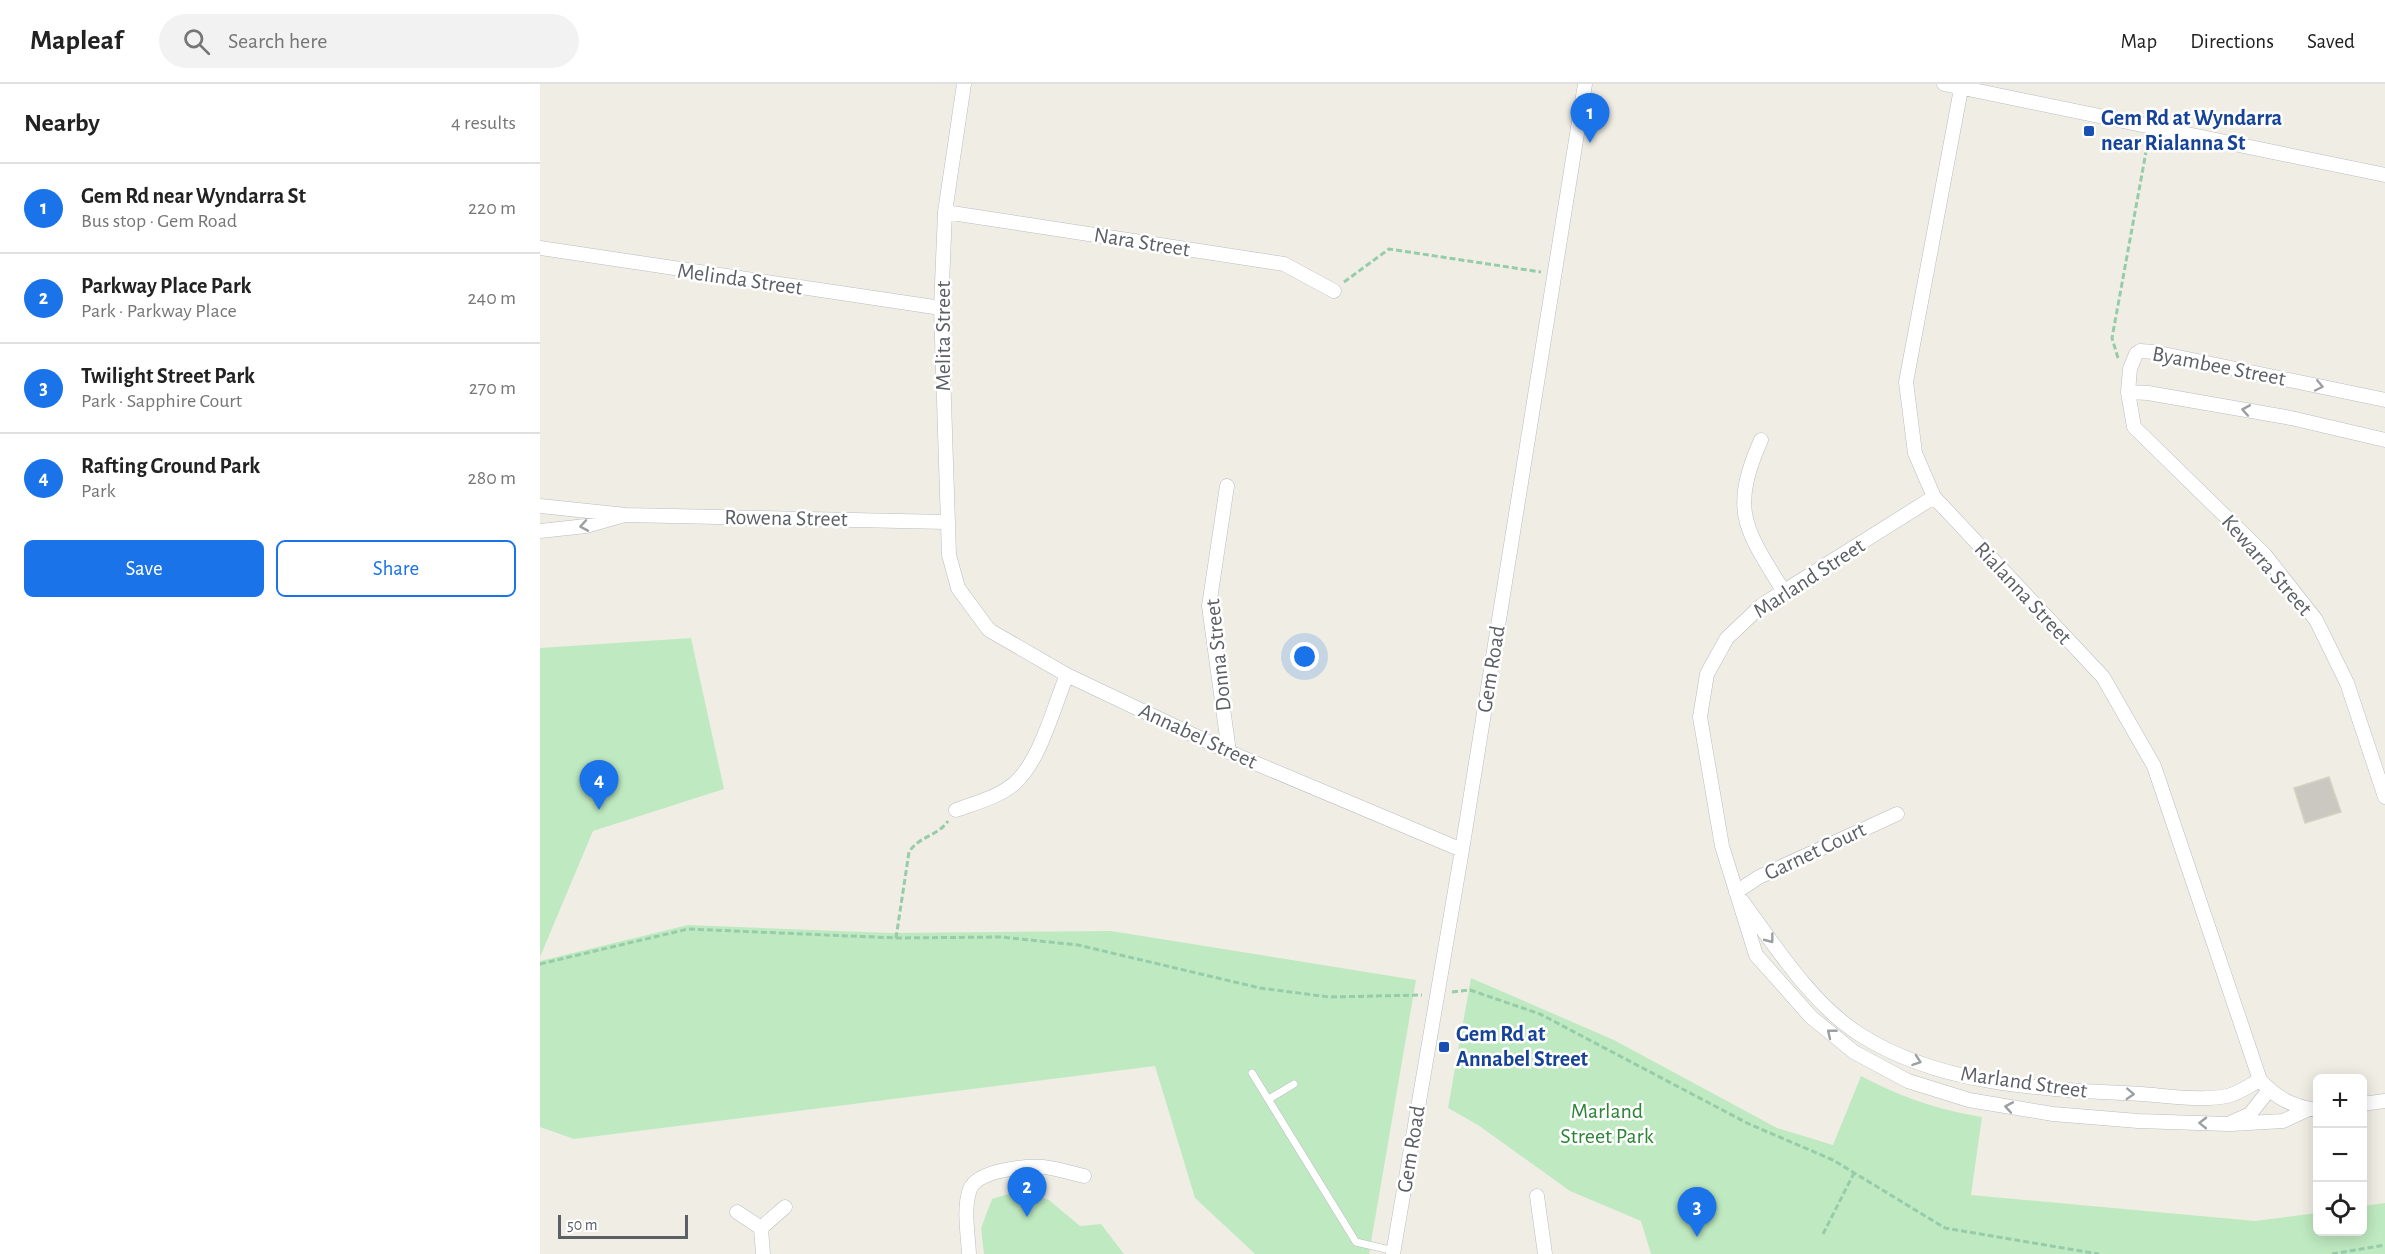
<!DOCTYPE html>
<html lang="en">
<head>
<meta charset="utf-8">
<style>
  body { margin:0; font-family:"Alegreya Sans",sans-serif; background:#f2f2f2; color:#222 }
  .controls { position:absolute; right:18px; bottom:18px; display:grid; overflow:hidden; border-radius:9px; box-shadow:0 3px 15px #0003 }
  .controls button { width:54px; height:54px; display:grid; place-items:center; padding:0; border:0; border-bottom:2px solid #e0e0e0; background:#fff; color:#222; font:30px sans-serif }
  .scale { position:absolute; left:18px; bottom:15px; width:130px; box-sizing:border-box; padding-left:6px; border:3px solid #5c6066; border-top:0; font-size:16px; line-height:21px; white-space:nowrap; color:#5c6066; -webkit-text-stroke:4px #fff; paint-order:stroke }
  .you { position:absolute; left:765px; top:573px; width:21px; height:21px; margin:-15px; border:4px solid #fff; border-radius:50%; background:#1a73e8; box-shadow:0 0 0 9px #1a73e833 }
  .badge { display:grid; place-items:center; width:39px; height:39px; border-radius:50%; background:#1a73e8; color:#fff; font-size:20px; font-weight:700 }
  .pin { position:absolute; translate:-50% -50px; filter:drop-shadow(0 2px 3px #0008) }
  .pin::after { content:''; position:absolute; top:32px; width:21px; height:18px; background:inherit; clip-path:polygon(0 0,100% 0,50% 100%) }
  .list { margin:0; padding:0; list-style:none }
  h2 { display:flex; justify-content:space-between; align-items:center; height:78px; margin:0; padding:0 24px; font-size:26px }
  h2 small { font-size:20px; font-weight:400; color:#767676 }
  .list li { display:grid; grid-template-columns:39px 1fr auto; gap:18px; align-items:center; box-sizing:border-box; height:90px; padding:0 24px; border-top:2px solid #e0e0e0 }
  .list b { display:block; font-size:22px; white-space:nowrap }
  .list p { margin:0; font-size:20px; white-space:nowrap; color:#767676 }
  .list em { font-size:20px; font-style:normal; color:#767676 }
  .actions { display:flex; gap:12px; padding:18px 24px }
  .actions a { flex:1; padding:14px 0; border:2px solid #1a73e8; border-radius:9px; text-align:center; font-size:21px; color:#1a73e8 }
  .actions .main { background:#1a73e8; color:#fff }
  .icon { flex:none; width:33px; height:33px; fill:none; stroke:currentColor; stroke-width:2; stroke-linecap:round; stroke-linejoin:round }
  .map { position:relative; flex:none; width:1845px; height:1170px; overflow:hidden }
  header { display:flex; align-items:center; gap:36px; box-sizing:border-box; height:84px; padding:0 30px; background:#fff; border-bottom:2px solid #e0e0e0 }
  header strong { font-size:28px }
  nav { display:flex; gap:33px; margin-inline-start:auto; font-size:21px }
  .search { width:420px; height:54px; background:#f2f2f2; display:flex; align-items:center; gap:15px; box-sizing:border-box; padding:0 21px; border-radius:33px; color:#767676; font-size:22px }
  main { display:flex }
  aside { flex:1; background:#fff }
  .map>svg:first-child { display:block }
</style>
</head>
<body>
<header>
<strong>Mapleaf</strong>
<div class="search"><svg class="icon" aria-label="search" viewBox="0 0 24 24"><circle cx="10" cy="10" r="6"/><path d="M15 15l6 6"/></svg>Search here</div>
<nav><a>Map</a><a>Directions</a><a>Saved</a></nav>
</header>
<main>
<aside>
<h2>Nearby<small>4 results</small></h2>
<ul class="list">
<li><span class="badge">1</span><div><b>Gem Rd near Wyndarra St</b><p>Bus stop · Gem Road</p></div><em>220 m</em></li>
<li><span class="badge">2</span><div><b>Parkway Place Park</b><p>Park · Parkway Place</p></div><em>240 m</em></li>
<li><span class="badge">3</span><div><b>Twilight Street Park</b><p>Park · Sapphire Court</p></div><em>270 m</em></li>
<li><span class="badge">4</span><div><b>Rafting Ground Park</b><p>Park</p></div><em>280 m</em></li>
</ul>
<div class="actions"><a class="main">Save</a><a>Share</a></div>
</aside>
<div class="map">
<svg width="1845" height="1170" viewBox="0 0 1845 1170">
  <rect width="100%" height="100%" fill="#f0eee4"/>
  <!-- green -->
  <path fill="#bfeac1" d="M 151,554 L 184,705 L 53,747 L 0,873 L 0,564 Z
    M 148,841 L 351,849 L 571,847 L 876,896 L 829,1170 L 715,1170 L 655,1114 L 615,982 L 34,1055 L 0,1043 L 0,877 Z
    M 931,894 L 1074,956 L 1237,1044 L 1293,1061 L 1321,992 C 1363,1014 1396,1025 1442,1033 L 1431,1111 L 1715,1137 L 1777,1129 L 1778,1148 L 1822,1148 L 1823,1122 L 1845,1119 L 1845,1170 L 1111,1170 L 1101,1137 L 1030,1107 L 938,1041 L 908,1024 Z
    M 481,1106 L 509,1116 L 540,1142 L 561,1140 L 584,1170 L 444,1170 L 441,1144 L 452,1115 Z"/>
  <!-- building -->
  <path fill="#cbc8c1" stroke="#d6d1c2" stroke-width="1.5" d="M 1789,693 L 1801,728 L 1765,739 L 1754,704 Z"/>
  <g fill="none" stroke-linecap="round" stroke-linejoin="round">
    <defs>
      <path id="lane" d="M 712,989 L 816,1158 L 854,1167
        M 729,1015 L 754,1000"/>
      <path id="street" d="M 424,0 L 405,128 L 401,224 L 409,471 L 418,504 L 449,546 L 527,591 L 689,668 L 922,766
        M 1404,0 L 1845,91
        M 1421,5 L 1366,298 L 1375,369 L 1394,413 L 1563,593 L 1614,682 L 1720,996 C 1736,1014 1753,1023 1778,1026
        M 405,128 L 744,180 L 794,207
        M 0,164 L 401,224
        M 1588,308 L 1608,309 L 1751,334 L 1845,356
        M 1845,316 L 1614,268 L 1600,267 L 1596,270 L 1590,285 L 1588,308 L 1594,343 L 1725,471 L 1776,536 L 1807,599 L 1845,713
        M 1221,356 C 1189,428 1206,446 1244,508
        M 687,402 L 669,522 L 689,668
        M 1394,413 L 1222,521 L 1187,554 L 1167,590 L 1160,633 L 1182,762 L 1216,871 L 1271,933 L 1314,968 L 1368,997 L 1429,1016 L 1513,1030 L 1598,1037 L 1688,1040 L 1710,1030 L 1729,1006
        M 0,422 L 86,431 L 406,438
        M 0,447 L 46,442 L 81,432
        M 416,726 C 435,719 459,713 475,699 C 501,675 513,624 527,591
        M 1196,808 L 1219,793 L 1357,730
        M 1202,817 C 1236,863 1271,919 1319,950 C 1402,1003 1506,1005 1601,1010 C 1629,1012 1660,1017 1687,1012 C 1698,1010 1710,1001 1720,996
        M 1822,1020 L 1845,1017
        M 1691,1040 L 1743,1037 L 1769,1025
        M 997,1112 L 1005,1170
        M 197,1128 L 221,1144 L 245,1123
        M 221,1144 L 223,1170
        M 429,1170 C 428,1150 423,1124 430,1105 C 438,1086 485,1082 503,1083 C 516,1084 531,1089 544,1092
        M 853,1170 L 922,766 L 1045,0"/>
    </defs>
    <!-- lane casing -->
    <use href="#lane" stroke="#b9bcc1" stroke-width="8"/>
    <!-- street casing -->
    <use href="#street" stroke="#b9bcc1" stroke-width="15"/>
    <!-- path -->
    <path stroke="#96cca9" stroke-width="3" stroke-dasharray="6 3" stroke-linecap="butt" d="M 804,198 L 849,165 L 1001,188
      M 1578,274 L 1572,254 L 1608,57
      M 356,854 L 461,853 L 538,861 L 720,904 L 789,913 L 882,911
      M 0,880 L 148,845 L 356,854 L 369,768 C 379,752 398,752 408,737
      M 912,908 L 930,906 L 1000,930 L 1209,1040 L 1293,1076 L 1405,1144 L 1559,1170
      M 1283,1150 L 1314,1089
      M 1792,1170 L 1845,1161"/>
    <!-- lane -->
    <use href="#lane" stroke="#fff" stroke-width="7"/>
    <!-- street -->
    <use href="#street" stroke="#fff" stroke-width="14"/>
  </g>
  <!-- one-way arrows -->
  <defs><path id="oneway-chevron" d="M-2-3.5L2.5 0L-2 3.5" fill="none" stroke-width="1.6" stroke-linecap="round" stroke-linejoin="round" transform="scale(1.5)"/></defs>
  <g stroke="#9da0a3">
    <use href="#oneway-chevron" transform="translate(1779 302) rotate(12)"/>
    <use href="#oneway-chevron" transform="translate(1706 326) rotate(-170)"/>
    <use href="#oneway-chevron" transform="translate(44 442) rotate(170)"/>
    <use href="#oneway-chevron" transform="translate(1230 855) rotate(53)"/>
    <use href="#oneway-chevron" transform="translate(1291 949) rotate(-141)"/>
    <use href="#oneway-chevron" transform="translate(1377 977) rotate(19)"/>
    <use href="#oneway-chevron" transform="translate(1590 1010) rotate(3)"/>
    <use href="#oneway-chevron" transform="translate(1469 1023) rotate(-170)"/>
    <use href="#oneway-chevron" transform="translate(1663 1039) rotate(-179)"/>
  </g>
  <!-- markers -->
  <g fill="#1a4fb4" stroke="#fff" stroke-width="2">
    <rect x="1543" y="41" width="12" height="12" rx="3"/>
    <rect x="898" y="957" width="12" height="12" rx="3"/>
  </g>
  <g text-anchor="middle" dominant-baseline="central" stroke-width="5" stroke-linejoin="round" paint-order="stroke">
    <!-- transit labels -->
    <g font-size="22" font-weight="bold" fill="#164399" stroke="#fff" text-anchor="start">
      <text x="1561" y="34">Gem Rd at Wyndarra<tspan x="1561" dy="25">near Rialanna St</tspan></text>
      <text x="916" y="950">Gem Rd at<tspan x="916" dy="25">Annabel Street</tspan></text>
    </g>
    <!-- street labels -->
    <g font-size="22" fill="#5c6066" stroke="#fff">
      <text transform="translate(602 158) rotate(9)">Nara Street</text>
      <text transform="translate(200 195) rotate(8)">Melinda Street</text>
      <text transform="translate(403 252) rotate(-90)">Melita Street</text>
      <text transform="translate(1679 282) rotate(11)">Byambee Street</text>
      <text transform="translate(246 434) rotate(1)">Rowena Street</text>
      <text transform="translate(1727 481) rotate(49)">Kewarra Street</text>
      <text transform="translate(1269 494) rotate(-33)">Marland Street</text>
      <text transform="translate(1483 509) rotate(47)">Rialanna Street</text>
      <text transform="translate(678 571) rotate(-96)">Donna Street</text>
      <text transform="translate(951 585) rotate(-81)">Gem Road</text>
      <text transform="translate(658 652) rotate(25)">Annabel Street</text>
      <text transform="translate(1275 767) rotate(-25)">Garnet Court</text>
      <text transform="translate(1484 998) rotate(8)">Marland Street</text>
      <text transform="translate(871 1065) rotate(-81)">Gem Road</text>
    </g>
    <!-- park labels -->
    <g font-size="22" fill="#2c8536" stroke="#fff">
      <text x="1067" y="1027">Marland<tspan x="1067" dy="25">Street Park</tspan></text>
    </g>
  </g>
</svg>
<div class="controls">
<button>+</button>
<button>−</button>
<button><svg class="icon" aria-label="locate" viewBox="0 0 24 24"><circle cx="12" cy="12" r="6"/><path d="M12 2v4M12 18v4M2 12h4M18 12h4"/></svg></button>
</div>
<div class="scale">50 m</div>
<div class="you"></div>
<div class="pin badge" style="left:1050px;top:59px">1</div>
<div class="pin badge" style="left:487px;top:1133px">2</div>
<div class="pin badge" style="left:1157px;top:1153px">3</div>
<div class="pin badge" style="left:59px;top:726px">4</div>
</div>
</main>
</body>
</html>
